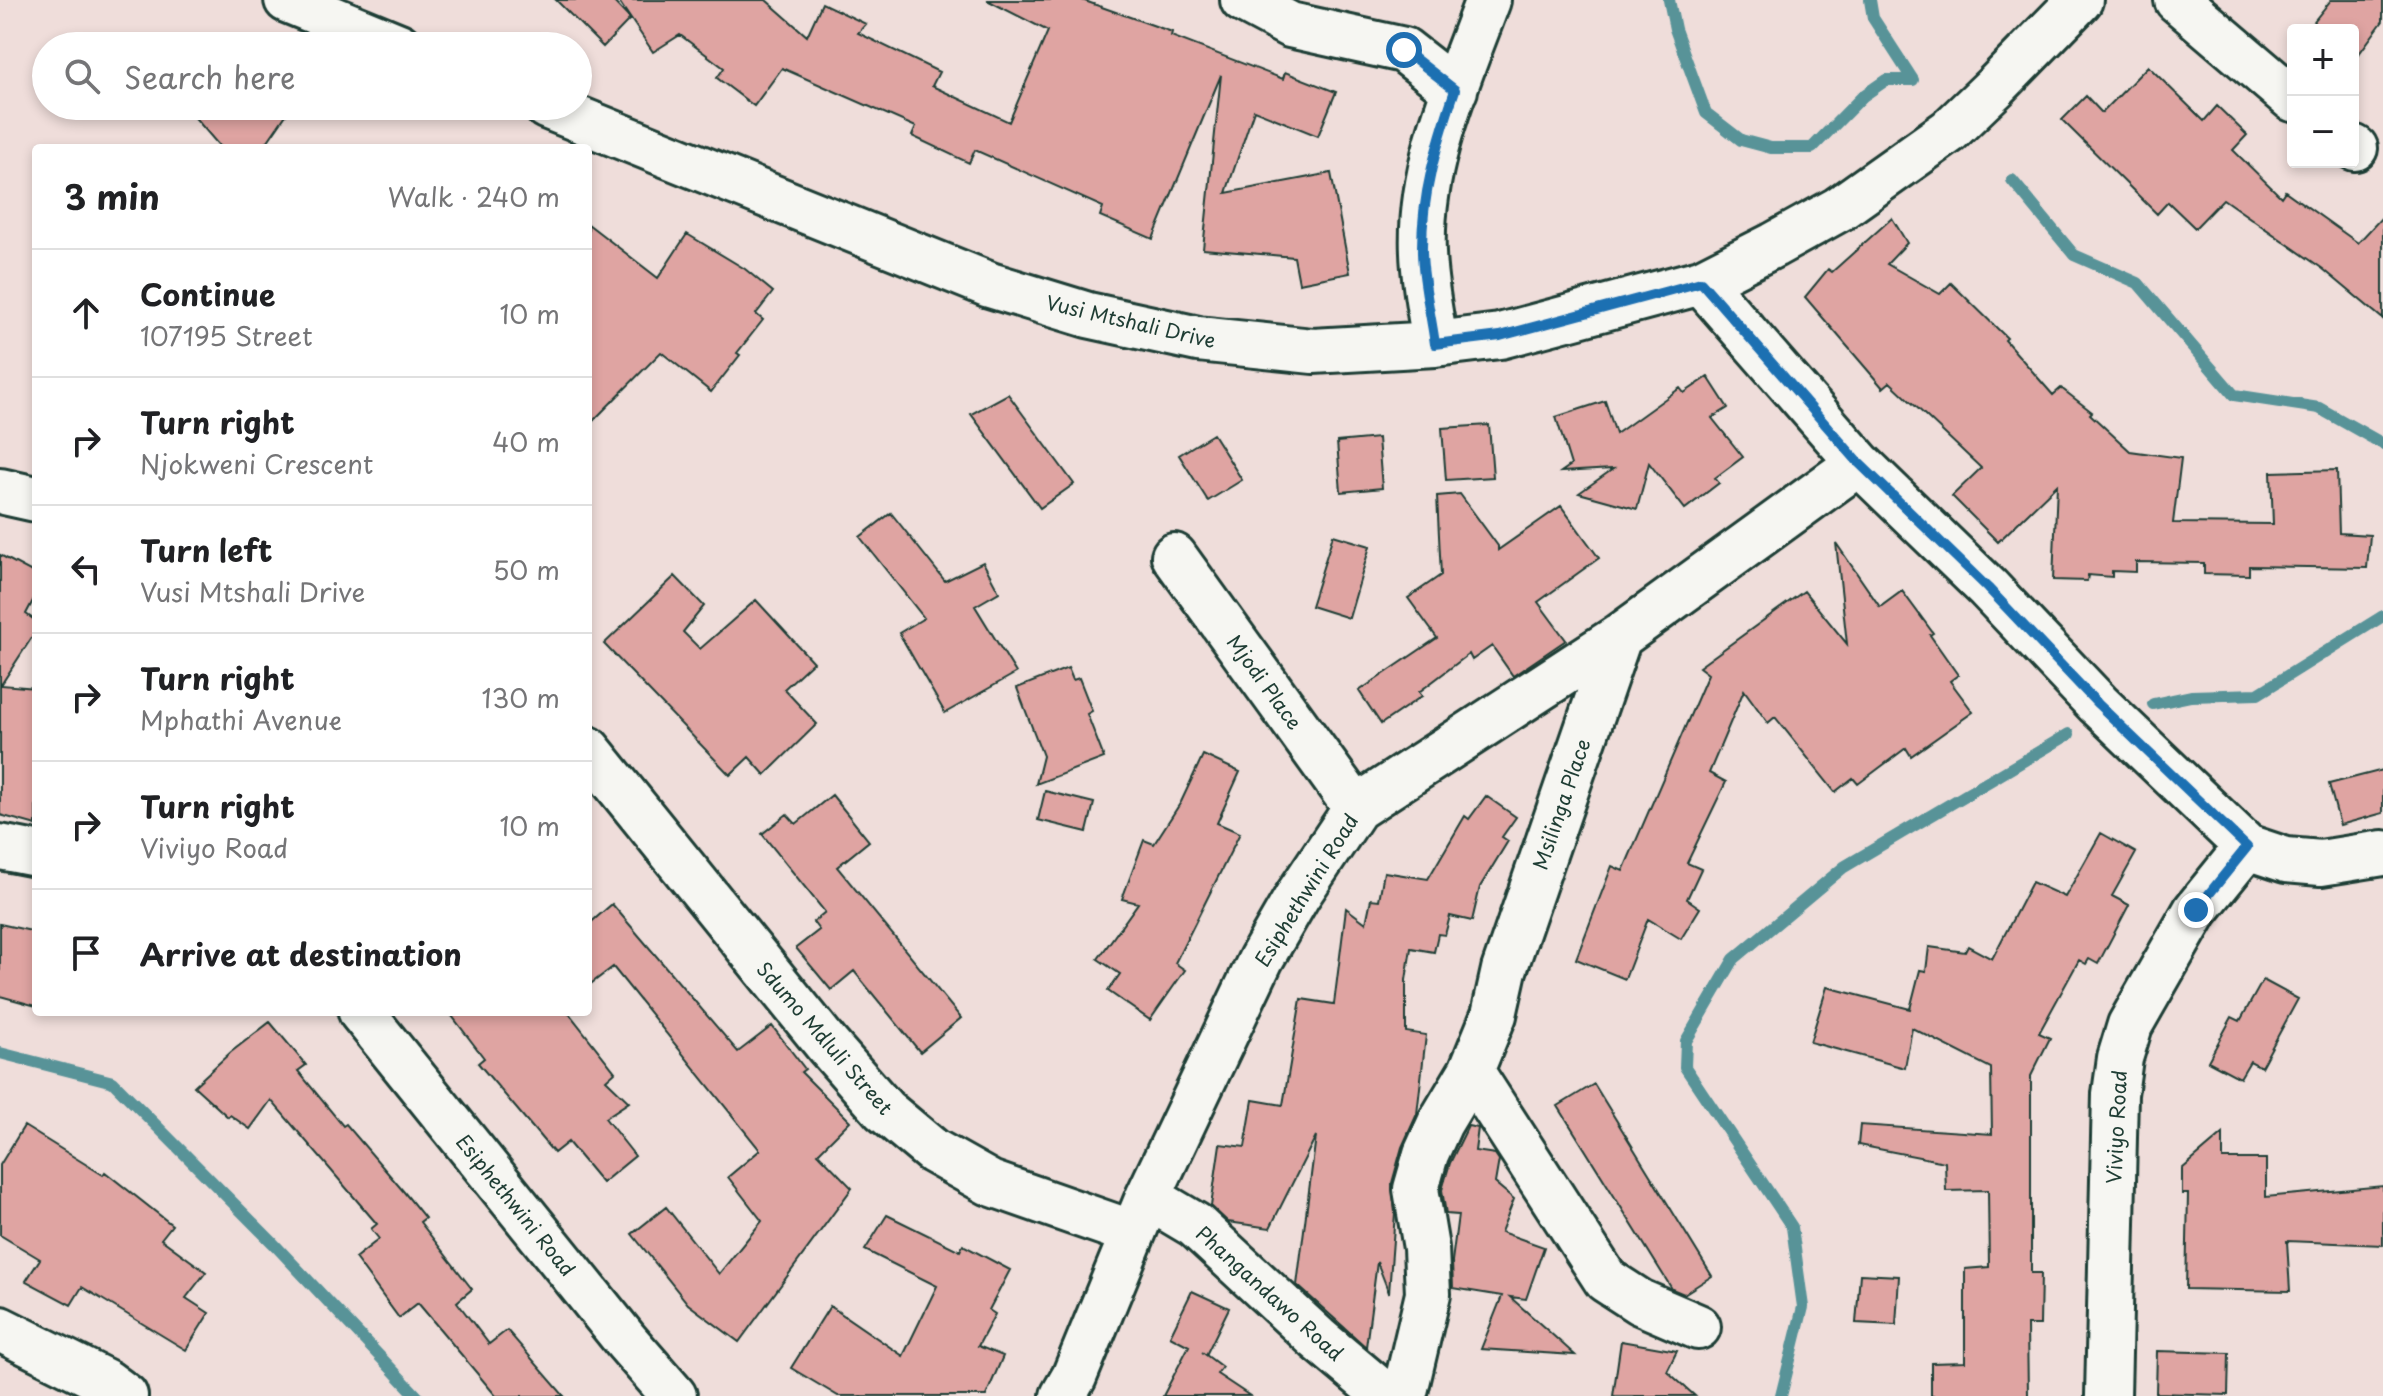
<!DOCTYPE html>
<html lang="en">
<head>
<meta charset="utf-8">
<style>
  body { margin:0; font-family:"Playpen Sans",sans-serif; background:#f6f6f6; color:#202124 }
  .controls { position:absolute; right:24px; top:24px; display:grid; overflow:hidden; border-radius:8px; box-shadow:0 4px 12px #0003 }
  .controls button { width:72px; height:72px; display:grid; place-items:center; padding:0; border:0; border-bottom:2px solid #e0e0e0; background:#fff; color:#202124; font:40px sans-serif }
  .stop { position:absolute; width:24px; height:24px; margin:-18px; border:6px solid #1f6fb2; border-radius:50%; background:#fff }
  .stop.end { background:#1f6fb2; border-color:#fff; box-shadow:0 2px 8px #0008 }
  .list { margin:0; padding:0; list-style:none }
  h2 { display:flex; justify-content:space-between; align-items:center; height:104px; margin:0; padding:0 32px; font-size:34px }
  h2 small { font-size:26px; font-weight:400; color:#757577 }
  .list li { display:grid; grid-template-columns:52px 1fr auto; gap:24px; align-items:center; box-sizing:border-box; height:128px; padding:0 32px; border-top:2px solid #e0e0e0 }
  .list b { display:block; font-size:30px; white-space:nowrap }
  .list p { margin:0; font-size:26px; white-space:nowrap; color:#757577 }
  .list em { font-size:26px; font-style:normal; color:#757577 }
  .icon { flex:none; width:44px; height:44px; fill:none; stroke:currentColor; stroke-width:2; stroke-linecap:round; stroke-linejoin:round }
  .map { position:relative; flex:none; width:2383px; height:1396px; overflow:hidden }
  .search { position:absolute; background:#fff; box-shadow:0 4px 12px #0003; left:32px; top:32px; width:560px; height:88px; display:flex; align-items:center; gap:20px; box-sizing:border-box; padding:0 28px; border-radius:44px; color:#757577; font-size:30px }
  .panel { position:absolute; background:#fff; box-shadow:0 4px 12px #0003; left:32px; top:144px; width:560px; height:872px; border-radius:8px }
  .map>svg:first-child { display:block }
</style>
</head>
<body>
<div class="map">
<svg width="2383" height="1396" viewBox="0 0 2383 1396">
  <rect width="100%" height="100%" fill="#efddda"/>
  <filter id="ink" filterUnits="userSpaceOnUse"><feTurbulence type="fractalNoise" baseFrequency=".0125" numOctaves="2"/><feDisplacementMap in="SourceGraphic" scale="16" xChannelSelector="R" yChannelSelector="G"/><feConvolveMatrix kernelMatrix="1 2 1 2 8 2 1 2 1" color-interpolation-filters="sRGB"/></filter>
  <g filter="url(#ink)">
    <g fill="none" stroke-linecap="round" stroke-linejoin="round">
      <!-- stream -->
      <path stroke="#589398" stroke-width="12" d="M 1669,0 L 1675,29 L 1706,113 L 1741,140 L 1771,148 L 1812,148 L 1863,96 L 1886,80 L 1913,80
        M 1870,0 L 1873,18 L 1913,80
        M 2012,180 L 2074,255 L 2138,283 L 2234,395 L 2319,408 L 2383,444
        M 2153,704 L 2191,696 L 2258,694 L 2383,616
        M 0,1053 L 113,1082 L 273,1243 L 417,1396
        M 1781,1396 L 1803,1307 L 1792,1227 L 1685,1067 L 1686,1041 L 1734,959 L 1844,867 L 2069,734"/>
    </g>
    <!-- building -->
    <path fill="#dfa4a2" stroke="#1f3d34" stroke-width="2" d="M 556,0 L 612,0 L 630,19 L 603,47 Z
      M 618,0 L 766,0 L 807,36 L 822,3 L 866,24 L 858,33 L 939,72 L 932,86 L 1009,122 L 1048,31 L 987,0 L 1082,0 L 1172,32 L 1171,36 L 1283,79 L 1285,72 L 1336,92 L 1318,136 L 1254,110 L 1226,193 L 1331,173 L 1350,273 L 1299,283 L 1294,257 L 1203,249 L 1221,75 L 1153,239 L 1100,216 L 1103,207 L 975,150 L 969,163 L 912,136 L 916,127 L 782,68 L 754,106 L 717,78 L 724,68 L 680,35 L 653,52 Z
      M 2331,0 L 2383,0 L 2383,21 L 2353,62 L 2353,30 L 2307,30 Z
      M 2148,66 L 2204,121 L 2217,106 L 2247,135 L 2233,150 L 2281,197 L 2285,191 L 2358,243 L 2383,216 L 2383,319 L 2323,269 L 2223,199 L 2195,228 L 2168,202 L 2157,214 L 2062,120 L 2086,96 L 2102,113 Z
      M 185,106 L 292,106 L 263,148 L 221,148 Z
      M 1892,218 L 1907,243 L 1887,264 L 1940,294 L 1951,283 L 2007,338 L 2005,340 L 2053,395 L 2061,388 L 2092,412 L 2090,414 L 2130,451 L 2181,458 L 2173,523 L 2273,524 L 2271,472 L 2337,470 L 2339,533 L 2370,535 L 2367,568 L 2249,566 L 2249,575 L 2204,574 L 2204,563 L 2136,562 L 2136,572 L 2112,571 L 2112,577 L 2088,575 L 2087,581 L 2053,580 L 2057,485 L 1998,542 L 1952,496 L 1981,468 L 1890,382 L 1883,388 L 1805,297 L 1828,269 L 1832,272 Z
      M 588,224 L 658,278 L 687,234 L 745,269 L 773,292 L 756,314 L 763,320 L 737,353 L 740,355 L 711,392 L 661,352 L 588,426 Z
      M 1708,377 L 1728,408 L 1712,418 L 1743,457 L 1715,478 L 1719,483 L 1685,509 L 1649,463 L 1637,509 L 1579,493 L 1613,469 L 1561,472 L 1571,465 L 1556,417 L 1605,401 L 1616,434 L 1680,388 L 1684,393 Z
      M 1008,394 L 1074,484 L 1040,508 L 971,414 Z
      M 1489,425 L 1493,477 L 1446,480 L 1442,428 Z
      M 1213,434 L 1242,480 L 1208,501 L 1179,455 Z
      M 1378,438 L 1382,488 L 1341,492 L 1337,442 Z
      M 1460,494 L 1498,546 L 1498,550 L 1561,506 L 1599,558 L 1538,602 L 1566,640 L 1513,676 L 1492,646 L 1472,660 L 1469,654 L 1419,692 L 1422,696 L 1381,724 L 1359,691 L 1437,638 L 1408,598 L 1441,575 L 1437,496 Z
      M 891,513 L 945,581 L 983,562 L 999,592 L 975,606 L 1016,673 L 945,713 L 899,633 L 924,618 L 860,537 Z
      M 1333,535 L 1370,546 L 1349,618 L 1311,606 Z
      M 1836,543 L 1880,607 L 1902,591 L 1933,633 L 1930,635 L 1958,675 L 1950,681 L 1973,712 L 1911,756 L 1906,748 L 1858,784 L 1853,778 L 1835,792 L 1775,717 L 1768,723 L 1744,690 L 1709,773 L 1726,782 L 1687,863 L 1701,869 L 1687,899 L 1700,908 L 1681,939 L 1648,919 L 1625,979 L 1576,959 L 1612,866 L 1623,871 L 1708,674 L 1699,667 L 1804,591 L 1847,644 Z
      M 0,555 L 36,574 L 36,595 L 26,614 L 36,621 L 36,631 L 1,685 L 36,688 L 36,825 L 0,815 Z
      M 675,576 L 704,606 L 683,632 L 700,649 L 756,600 L 813,662 L 784,689 L 817,724 L 765,775 L 749,757 L 730,775 L 604,644 Z
      M 1068,668 L 1073,680 L 1079,678 L 1092,711 L 1087,714 L 1104,758 L 1036,784 L 1043,756 L 1017,688 Z
      M 1203,755 L 1240,772 L 1217,823 L 1240,833 L 1175,963 L 1185,970 L 1150,1020 L 1108,991 L 1120,974 L 1098,959 L 1138,903 L 1122,899 L 1144,840 L 1154,844 L 1181,802 Z
      M 2383,770 L 2383,813 L 2340,825 L 2329,784 Z
      M 1045,791 L 1094,803 L 1087,832 L 1038,820 Z
      M 832,795 L 869,841 L 837,867 L 961,1018 L 920,1052 L 854,971 L 831,990 L 796,948 L 819,930 L 813,922 L 825,912 L 762,834 L 787,814 L 796,824 Z
      M 1486,796 L 1516,817 L 1502,837 L 1508,841 L 1480,887 L 1472,921 L 1450,916 L 1445,935 L 1438,934 L 1434,952 L 1411,948 L 1406,980 L 1406,1032 L 1426,1035 L 1417,1114 L 1402,1147 L 1392,1183 L 1395,1213 L 1389,1293 L 1377,1262 L 1366,1347 L 1297,1285 L 1316,1136 L 1270,1228 L 1228,1222 L 1211,1206 L 1220,1144 L 1245,1147 L 1253,1100 L 1283,1105 L 1301,999 L 1334,1004 L 1346,908 L 1366,923 L 1371,899 L 1379,900 L 1384,872 L 1428,879 L 1465,816 L 1469,819 Z
      M 2101,833 L 2136,853 L 2112,896 L 2129,905 L 2098,964 L 2089,959 L 2086,964 L 2079,960 L 2039,1033 L 2050,1038 L 2031,1076 L 2031,1273 L 2041,1273 L 2040,1325 L 2027,1325 L 2028,1396 L 1931,1396 L 1931,1363 L 1965,1362 L 1965,1269 L 1989,1267 L 1988,1190 L 1946,1191 L 1945,1162 L 1858,1145 L 1860,1125 L 1992,1134 L 1991,1068 L 1912,1028 L 1905,1068 L 1810,1042 L 1827,987 L 1910,1009 L 1920,970 L 1926,971 L 1929,947 L 1965,952 L 1968,946 L 1992,959 L 2032,882 L 2065,897 Z
      M 612,904 L 738,1052 L 772,1026 L 805,1069 L 801,1072 L 850,1121 L 818,1153 L 852,1188 L 739,1342 L 688,1304 L 632,1234 L 666,1207 L 719,1274 L 762,1221 L 728,1177 L 760,1150 L 613,967 L 588,986 L 588,925 Z
      M 0,924 L 36,932 L 36,1006 L 0,996 Z
      M 2263,980 L 2298,999 L 2261,1067 L 2250,1061 L 2240,1078 L 2208,1061 L 2232,1017 L 2240,1021 Z
      M 449,1012 L 568,1012 L 615,1072 L 606,1080 L 629,1102 L 605,1118 L 635,1156 L 602,1183 L 568,1142 L 554,1153 L 478,1063 L 484,1058 Z
      M 270,1022 L 306,1065 L 298,1071 L 343,1126 L 346,1124 L 404,1192 L 425,1218 L 420,1222 L 472,1289 L 457,1302 L 489,1344 L 507,1330 L 564,1396 L 496,1396 L 418,1303 L 399,1318 L 355,1258 L 379,1239 L 371,1229 L 377,1224 L 271,1100 L 250,1129 L 230,1115 L 228,1117 L 194,1086 L 231,1052 Z
      M 1594,1084 L 1712,1276 L 1684,1294 L 1672,1289 L 1558,1106 Z
      M 24,1126 L 103,1175 L 105,1172 L 172,1225 L 161,1239 L 206,1272 L 186,1298 L 209,1313 L 186,1350 L 82,1287 L 71,1305 L 26,1281 L 40,1259 L 0,1235 L 0,1165 Z
      M 1468,1126 L 1478,1128 L 1475,1151 L 1495,1154 L 1499,1160 L 1495,1183 L 1514,1199 L 1501,1232 L 1544,1247 L 1526,1299 L 1510,1297 L 1575,1355 L 1481,1349 L 1502,1296 L 1453,1288 L 1452,1261 L 1458,1215 L 1446,1214 L 1442,1190 L 1450,1163 Z
      M 2223,1134 L 2223,1159 L 2266,1159 L 2266,1197 L 2383,1186 L 2383,1245 L 2287,1241 L 2290,1291 L 2186,1289 L 2188,1194 L 2182,1194 L 2182,1169 Z
      M 887,1215 L 960,1251 L 963,1245 L 1010,1270 L 989,1310 L 995,1314 L 978,1346 L 1003,1356 L 986,1396 L 838,1396 L 791,1368 L 830,1306 L 903,1356 L 937,1286 L 865,1250 Z
      M 1860,1274 L 1899,1276 L 1896,1325 L 1856,1323 Z
      M 1192,1291 L 1229,1308 L 1206,1355 L 1202,1352 L 1222,1367 L 1217,1374 L 1250,1396 L 1163,1396 L 1189,1346 L 1170,1336 Z
      M 1621,1341 L 1677,1351 L 1667,1371 L 1695,1396 L 1613,1396 Z
      M 2157,1351 L 2229,1353 L 2228,1395 L 2156,1393 Z"/>
    <g fill="none" stroke-linecap="round" stroke-linejoin="round">
      <defs>
        <path id="minor" d="M 287,0 L 399,46
          M 1243,0 L 1290,25 L 1404,50 L 1455,90
          M 2177,0 L 2293,99
          M 546,106 L 990,285 L 1088,315 L 1198,339 L 1313,351 L 1435,344 L 1500,336 L 1701,282 L 1774,245 L 1839,209 L 1949,131 L 1996,86 L 2080,0
          M 2353,147 L 2355,148
          M 1701,282 L 1859,463 L 1988,588 L 2098,704 L 2247,847 L 2286,860 L 2321,863 L 2383,853
          M 1435,344 C 1431,315 1424,284 1423,253 C 1419,165 1458,81 1488,0
          M 0,491 L 36,499
          M 1174,556 L 1356,808
          M 588,749 L 828,1046 L 884,1110 L 933,1151 L 990,1183 L 1133,1233
          M 0,847 L 36,854
          M 361,1012 L 626,1341 L 674,1396
          M 1471,1071 L 1606,1280 L 1640,1302 L 1698,1327
          M 1148,1197 L 1195,1225 L 1317,1338 L 1386,1396
          M 0,1329 L 106,1382 L 125,1396
          M 1063,1396 L 1074,1377 L 1148,1197 L 1261,959 L 1298,895 L 1356,808 L 1619,637 L 1859,463
          M 1404,1396 L 1428,1294 L 1426,1248 L 1416,1189 L 1426,1154 L 1440,1123 L 1471,1071 L 1494,1015 L 1504,970 L 1619,637
          M 2108,1396 L 2115,1094 L 2120,1058 L 2130,1025 L 2196,910 L 2247,847"/>
      </defs>
      <!-- minor casing -->
      <use href="#minor" stroke="#1f3d34" stroke-width="50"/>
      <!-- minor -->
      <use href="#minor" stroke="#f6f6f2" stroke-width="44"/>
    </g>
  </g>
  <g fill="none" stroke-linecap="round" stroke-linejoin="round" filter="url(#ink)">
    <!-- route -->
    <path stroke="#1f6fb2" stroke-width="10" d="M 1404,50 L 1455,90 C 1437,144 1421,195 1422,253 C 1423,283 1431,314 1435,344 L 1500,336 L 1701,282 L 1859,463 L 1988,588 L 2098,704 L 2247,847 L 2196,910"/>
  </g>
  <g text-anchor="middle" dominant-baseline="central" stroke-width="6" stroke-linejoin="round" paint-order="stroke">
    <!-- street labels -->
    <g font-size="20" fill="#1f3d34" stroke="#f6f6f2">
      <text transform="translate(1131 321) rotate(13)">Vusi Mtshali Drive</text>
      <text transform="translate(1265 682) rotate(54)">Mjodi Place</text>
      <text transform="translate(1561 804) rotate(-71)">Msilinga Place</text>
      <text transform="translate(1306 890) rotate(-58)">Esiphethwini Road</text>
      <text transform="translate(825 1038) rotate(49)">Sdumo Mdluli Street</text>
      <text transform="translate(2116 1127) rotate(-87)">Viviyo Road</text>
      <text transform="translate(516 1205) rotate(51)">Esiphethwini Road</text>
      <text transform="translate(1270 1293) rotate(42)">Phangandawo Road</text>
    </g>
  </g>
</svg>
<div class="controls">
<button>+</button>
<button>−</button>
</div>
<div class="stop" style="left:1404px;top:50px"></div>
<div class="stop end" style="left:2196px;top:910px"></div>
<div class="search"><svg class="icon" aria-label="search" viewBox="0 0 24 24"><circle cx="10" cy="10" r="6"/><path d="M15 15l6 6"/></svg>Search here</div>
<section class="panel">
<h2>3 min<small>Walk · 240 m</small></h2>
<ul class="list">
<li><svg class="icon" aria-label="ahead" viewBox="0 0 24 24"><path d="M12 20V5M6 11l6-6 6 6"/></svg><div><b>Continue</b><p>107195 Street</p></div><em>10 m</em></li>
<li><svg class="icon" aria-label="right" viewBox="0 0 24 24"><path d="M7 20v-9h11M14 6l5 5-5 5"/></svg><div><b>Turn right</b><p>Njokweni Crescent</p></div><em>40 m</em></li>
<li><svg class="icon" aria-label="left" viewBox="0 0 24 24"><path d="M17 20v-9H6M10 6l-5 5 5 5"/></svg><div><b>Turn left</b><p>Vusi Mtshali Drive</p></div><em>50 m</em></li>
<li><svg class="icon" aria-label="right" viewBox="0 0 24 24"><path d="M7 20v-9h11M14 6l5 5-5 5"/></svg><div><b>Turn right</b><p>Mphathi Avenue</p></div><em>130 m</em></li>
<li><svg class="icon" aria-label="right" viewBox="0 0 24 24"><path d="M7 20v-9h11M14 6l5 5-5 5"/></svg><div><b>Turn right</b><p>Viviyo Road</p></div><em>10 m</em></li>
<li><svg class="icon" aria-label="arrive" viewBox="0 0 24 24"><path d="M6 21V4h12l-3 4 3 4H6"/></svg><div><b>Arrive at destination</b></div></li>
</ul>
</section>
</div>
</body>
</html>
